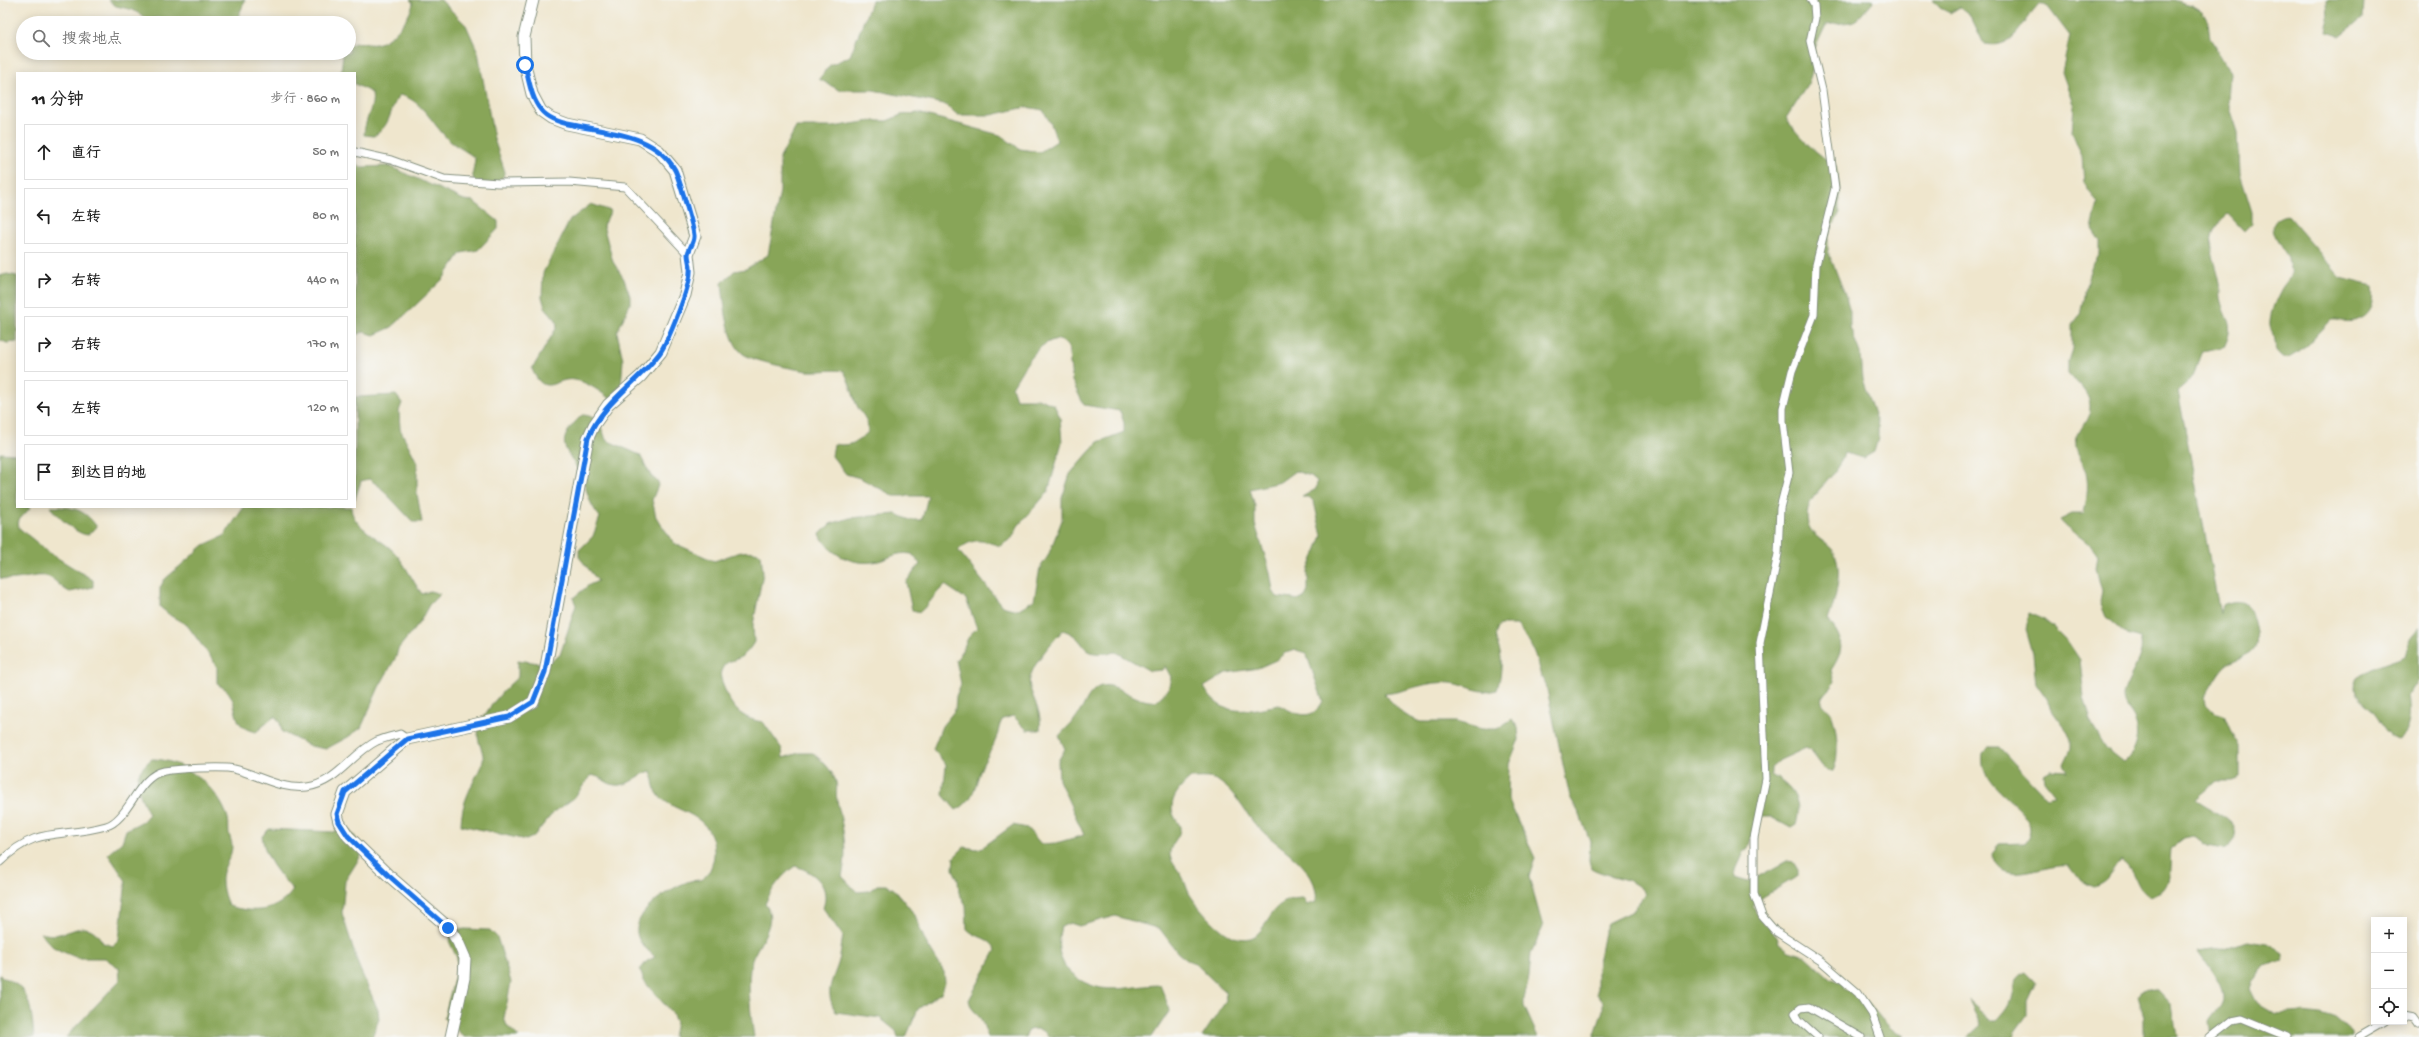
<!DOCTYPE html>
<html lang="zh">
<head>
<meta charset="utf-8">
<style>
  body { margin:0; font-family:"Gochi Hand","LXGW WenKai TC",sans-serif; background:#f2f2f2; color:#222 }
  .controls { position:absolute; right:12px; bottom:12px; display:grid; overflow:hidden; border-radius:0px; box-shadow:0 2px 10px #0003 }
  .controls button { width:36px; height:36px; display:grid; place-items:center; padding:0; border:0; border-bottom:1px solid #e0e0e0; background:#fff; color:#222; font:20px sans-serif }
  .stop { position:absolute; width:12px; height:12px; margin:-9px; border:3px solid #1a73e8; border-radius:50%; background:#fff }
  .stop.end { background:#1a73e8; border-color:#fff; box-shadow:0 1px 4px #0008 }
  .list { margin:0; padding:0; list-style:none }
  h2 { display:flex; justify-content:space-between; align-items:center; height:52px; margin:0; padding:0 16px; font-size:17px }
  h2 small { font-size:13px; font-weight:400; color:#767676 }
  .list li { display:grid; grid-template-columns:26px 1fr auto; gap:12px; align-items:center; box-sizing:border-box; height:56px; margin:0 8px 8px; padding:0 8px; border:1px solid #e0e0e0; border-radius:0px }
  .list b { display:block; font-size:15px; white-space:nowrap }
  .list em { font-size:13px; font-style:normal; color:#767676 }
  .icon { flex:none; width:22px; height:22px; fill:none; stroke:currentColor; stroke-width:2; stroke-linecap:round; stroke-linejoin:round }
  .map { position:relative; flex:none; width:2419px; height:1037px; overflow:hidden }
  .search { position:absolute; background:#fff; box-shadow:0 2px 10px #0003; left:16px; top:16px; width:340px; height:44px; display:flex; align-items:center; gap:10px; box-sizing:border-box; padding:0 14px; border-radius:22px; color:#767676; font-size:15px }
  .panel { position:absolute; background:#fff; box-shadow:0 2px 10px #0003; left:16px; top:72px; width:340px; height:436px; border-radius:0px }
  .map>svg:first-child { display:block }
</style>
</head>
<body>
<div class="map">
<svg width="2419" height="1037" viewBox="0 0 2419 1037">
  <rect width="100%" height="100%" fill="#f6f6f2"/>
  <filter id="ink" filterUnits="userSpaceOnUse"><feTurbulence type="fractalNoise" baseFrequency=".025" numOctaves="2"/><feDisplacementMap in="SourceGraphic" scale="8" xChannelSelector="R" yChannelSelector="G"/><feConvolveMatrix kernelMatrix="1 2 1 2 8 2 1 2 1" color-interpolation-filters="sRGB"/></filter>
  <filter id="wash" filterUnits="userSpaceOnUse"><feTurbulence type="fractalNoise" baseFrequency=".012" numOctaves="4" result="noise"/><feDisplacementMap in="SourceGraphic" scale="16" xChannelSelector="R" yChannelSelector="G"/><feGaussianBlur stdDeviation="0.9" result="paint"/><feColorMatrix in="noise" values="0 0 0 0 0 0 0 0 0 0 0 0 0 0 0 0 0 1.4 0 .05"/><feComposite in="paint" operator="in"/></filter>
  <g filter="url(#wash)">
    <rect width="100%" height="100%" fill="#efe6cd"/>
    <!-- forest -->
    <path fill="#88a558" stroke="#547146" fill-rule="evenodd" d="M 108,0 L 245,0 L 245,1 L 235,23 L 171,23 L 159,17 L 149,20 L 133,10 L 116,6 Z
      M 410,0 L 441,0 L 466,25 L 478,52 L 494,139 L 505,172 C 504,174 503,178 501,180 C 494,188 474,191 473,176 C 472,171 475,164 475,158 C 468,152 459,148 451,142 C 435,129 422,98 399,95 C 388,113 392,124 374,136 L 364,135 C 364,120 375,107 372,93 L 355,84 L 355,73 L 341,73 L 343,53 L 349,53 L 349,46 C 362,38 364,46 376,44 C 392,41 411,17 413,3 Z
      M 872,0 L 1874,0 C 1851,27 1860,20 1826,25 L 1814,50 L 1814,66 L 1808,84 L 1786,118 C 1798,137 1817,154 1836,166 L 1840,192 L 1840,212 L 1828,237 L 1828,251 L 1846,297 L 1850,311 L 1850,327 L 1860,353 L 1862,379 L 1878,426 L 1878,438 L 1874,452 L 1864,458 L 1844,453 C 1842,458 1840,464 1836,469 C 1828,484 1813,491 1808,509 C 1802,537 1828,539 1835,554 C 1843,572 1835,602 1828,620 C 1844,639 1845,649 1831,670 L 1834,682 C 1831,688 1825,692 1822,697 C 1819,705 1830,709 1832,715 C 1837,729 1840,758 1833,771 L 1827,771 C 1819,764 1814,752 1806,748 L 1780,760 L 1771,768 L 1771,775 C 1792,786 1803,801 1796,825 L 1791,828 L 1769,816 L 1763,816 L 1756,823 L 1748,848 L 1743,852 L 1735,870 L 1735,878 L 1748,882 L 1787,861 L 1793,862 L 1798,870 L 1798,876 L 1763,897 L 1753,906 L 1756,913 L 1777,936 L 1779,943 L 1789,951 L 1806,956 L 1830,978 L 1843,983 L 1844,989 C 1849,992 1857,993 1861,997 C 1877,1010 1885,1028 1904,1037 L 1594,1037 L 1603,1010 L 1603,1002 L 1597,994 L 1597,968 L 1604,932 L 1608,923 L 1633,911 L 1645,894 C 1634,876 1608,878 1591,868 L 1589,860 L 1590,842 L 1580,815 L 1570,797 L 1546,685 C 1539,675 1539,667 1535,655 C 1531,644 1524,634 1517,625 L 1500,625 C 1490,637 1500,645 1501,658 C 1502,669 1500,679 1497,690 C 1480,695 1468,685 1451,683 C 1427,680 1407,692 1384,694 L 1403,714 L 1420,722 L 1456,722 L 1481,729 L 1497,729 L 1512,719 L 1518,728 L 1519,739 L 1509,764 L 1508,799 L 1535,858 L 1529,877 L 1543,927 L 1531,953 L 1529,978 L 1524,999 L 1524,1006 L 1538,1037 L 1202,1037 L 1226,1001 L 1225,992 L 1195,963 L 1187,960 L 1178,953 L 1160,929 L 1115,916 L 1079,926 L 1070,923 L 1061,927 C 1052,959 1069,981 1101,988 C 1121,991 1141,985 1160,985 L 1170,1010 L 1152,1037 L 1048,1037 C 1045,1029 1036,1028 1029,1030 L 1025,1037 L 988,1037 L 981,1019 L 971,1007 L 969,1000 L 996,950 C 989,936 977,939 967,929 L 966,905 L 959,893 L 958,880 L 953,869 L 954,857 L 964,847 L 977,849 L 983,847 L 1013,825 L 1027,828 L 1041,844 L 1056,843 L 1084,835 L 1059,780 L 1058,761 L 1065,749 L 1059,736 C 1066,728 1073,723 1079,713 C 1084,707 1086,698 1092,692 C 1110,672 1131,704 1156,701 L 1168,690 L 1171,677 L 1165,666 L 1162,670 L 1150,671 L 1116,652 C 1074,659 1092,640 1063,630 C 1052,643 1025,670 1030,688 C 1035,704 1042,713 1040,730 L 1027,730 L 1013,716 L 1003,719 C 998,726 999,732 996,739 C 993,748 987,756 983,764 C 975,781 976,801 956,810 L 943,795 L 946,765 L 933,749 L 942,726 L 955,710 L 956,696 L 961,684 L 956,660 C 967,647 963,640 977,628 L 966,599 L 945,585 C 935,593 930,604 920,612 L 912,610 L 906,582 L 920,564 L 912,554 C 893,551 890,560 873,562 C 852,565 828,554 820,534 L 830,524 L 850,518 L 896,514 L 910,520 L 922,520 L 928,496 L 894,496 L 860,478 L 846,474 L 832,456 L 834,444 C 849,447 857,443 868,432 C 868,415 860,415 855,401 C 852,390 849,381 844,371 C 831,369 820,372 807,371 C 794,369 751,361 742,353 C 727,339 724,303 722,283 L 734,271 L 746,269 L 768,255 L 780,191 L 780,158 L 796,127 L 833,127 L 870,121 L 887,121 L 901,115 L 918,113 L 1000,135 L 1020,149 L 1040,152 L 1057,141 L 1051,124 L 1043,110 L 1026,107 L 992,115 L 958,115 L 944,104 L 873,90 L 839,90 L 819,79 L 830,65 L 850,56 ZM 1058,339 L 1068,345 L 1072,381 L 1084,405 L 1120,411 L 1124,423 L 1124,432 L 1098,442 L 1070,474 L 1062,498 L 1062,520 L 1048,556 L 1040,568 L 1034,600 L 1017,610 L 1002,606 L 958,550 C 974,537 981,540 1000,546 L 1012,538 L 1018,526 L 1048,492 L 1062,442 L 1060,417 L 1054,405 L 1040,399 L 1016,399 L 1012,387 C 1024,368 1035,343 1058,339 ZM 1295,471 L 1311,476 L 1317,481 L 1316,489 L 1302,497 L 1309,497 L 1314,502 L 1322,536 L 1308,571 L 1308,591 L 1305,597 L 1300,600 L 1277,597 L 1273,591 L 1270,572 L 1255,524 L 1255,506 L 1250,489 L 1280,482 ZM 1296,650 L 1306,653 L 1323,701 C 1312,723 1296,714 1279,705 C 1250,710 1221,720 1204,687 L 1227,673 L 1258,668 L 1276,660 L 1285,653 ZM 1191,778 C 1201,778 1213,776 1221,783 C 1236,794 1243,809 1254,823 C 1274,846 1321,866 1316,902 L 1307,905 L 1303,898 C 1258,898 1273,949 1234,937 C 1220,933 1196,905 1189,893 C 1186,887 1185,881 1182,876 C 1178,869 1169,861 1170,852 C 1171,842 1181,837 1180,827 C 1179,823 1176,820 1174,816 C 1167,801 1180,787 1191,778 Z
      M 1933,0 L 2176,1 L 2192,5 L 2202,11 L 2208,22 L 2210,38 L 2230,72 L 2228,102 L 2238,132 L 2240,174 L 2252,212 L 2252,223 L 2244,231 L 2228,214 C 2200,235 2215,255 2220,283 C 2221,288 2219,293 2220,298 C 2225,320 2236,323 2224,347 L 2202,351 C 2193,372 2198,376 2178,391 L 2220,614 L 2222,605 C 2244,596 2251,605 2255,626 C 2256,633 2258,639 2255,647 C 2250,658 2233,658 2225,666 C 2216,675 2212,687 2204,697 L 2205,705 L 2214,712 L 2224,715 L 2234,739 L 2239,746 L 2239,778 L 2231,781 L 2217,781 L 2196,799 C 2206,812 2258,823 2224,849 L 2208,846 L 2193,837 L 2184,839 L 2171,849 C 2169,868 2174,893 2149,896 C 2133,886 2139,872 2121,860 C 2113,872 2108,882 2094,887 L 2081,881 L 2069,865 C 2045,862 1998,890 1992,853 L 1999,844 L 2024,843 C 2051,810 1976,795 1983,753 L 1989,747 L 1999,747 L 2046,797 L 2055,795 L 2044,781 L 2043,774 L 2050,770 L 2068,771 L 2064,764 L 2071,749 L 2071,740 L 2068,732 L 2053,712 L 2050,704 L 2036,684 L 2033,654 L 2026,630 L 2029,613 L 2043,619 L 2054,628 L 2068,642 L 2080,660 L 2084,697 L 2092,725 L 2106,749 L 2124,763 C 2136,753 2141,735 2135,721 C 2131,711 2123,707 2123,696 C 2126,677 2147,657 2140,638 L 2124,633 L 2106,617 L 2100,602 L 2102,592 L 2096,568 L 2098,556 C 2086,536 2073,536 2060,520 L 2072,514 L 2084,514 C 2087,498 2090,481 2084,465 C 2081,458 2075,451 2076,442 C 2078,428 2091,420 2090,405 C 2089,392 2076,382 2068,373 L 2068,361 L 2072,349 L 2072,325 L 2080,315 L 2088,277 L 2092,265 L 2100,253 L 2100,241 L 2092,229 L 2098,204 L 2084,182 L 2082,156 L 2072,132 L 2074,106 L 2062,72 L 2070,36 L 2048,7 L 2040,3 C 2020,22 2017,50 1984,44 L 1970,15 L 1960,7 L 1950,13 L 1940,8 Z
      M 2327,0 L 2363,0 L 2362,19 L 2340,36 L 2326,32 L 2328,21 Z
      M 355,164 L 362,167 L 389,166 L 464,200 L 473,201 L 498,221 L 498,229 L 478,250 L 461,253 L 443,279 L 420,301 L 392,327 L 374,335 L 364,332 L 355,335 L 355,369 Z
      M 591,204 L 611,211 L 603,225 L 613,262 L 624,279 L 630,296 L 630,304 L 617,332 L 623,360 L 621,387 L 613,401 C 602,393 588,382 575,380 C 556,376 545,400 532,369 L 557,327 L 556,320 L 545,307 L 542,297 L 543,273 L 570,220 Z
      M 2287,215 L 2341,278 L 2373,286 C 2375,303 2372,317 2354,321 C 2346,323 2339,319 2331,320 L 2305,348 L 2287,359 C 2275,355 2275,346 2273,335 C 2273,332 2270,329 2270,326 C 2269,314 2276,299 2282,288 C 2285,283 2290,279 2291,273 C 2295,256 2252,224 2287,215 Z
      M 7,274 L 17,276 L 17,342 L 7,343 L 0,340 L 0,276 Z
      M 396,395 L 402,403 L 399,411 L 400,429 L 417,462 L 417,494 L 422,522 L 413,522 L 379,486 L 369,479 L 361,481 L 355,499 L 355,397 Z
      M 582,415 C 597,415 602,427 606,440 L 640,455 L 651,476 L 659,483 L 652,500 L 654,508 L 656,517 L 674,543 L 714,561 C 731,556 744,547 761,554 L 763,573 L 753,625 L 754,642 C 751,647 747,653 742,656 C 735,662 726,659 722,669 C 719,674 721,679 723,684 C 729,705 740,719 763,722 L 782,749 L 783,758 L 799,753 L 813,753 C 822,760 833,771 836,782 C 838,787 835,794 837,800 C 842,825 849,849 842,876 L 857,892 L 869,891 L 877,885 L 886,885 L 894,889 L 915,915 L 925,941 L 944,972 L 945,982 L 942,992 L 918,1009 L 906,1037 L 898,1037 L 896,1031 L 880,1018 L 836,1012 C 824,992 832,982 838,964 C 841,956 841,945 843,936 L 823,908 C 831,886 815,872 795,866 C 782,875 772,888 765,904 C 779,921 759,942 752,960 C 746,978 751,1017 754,1037 L 673,1037 L 676,1022 L 672,1013 L 644,981 L 640,970 L 647,961 L 655,957 C 648,950 638,943 637,933 C 634,910 672,887 690,881 C 694,880 699,881 702,879 C 711,874 715,858 714,849 C 711,807 666,815 655,789 C 653,784 653,777 651,771 C 638,774 629,787 615,785 C 606,784 603,777 591,775 L 574,798 L 553,813 L 533,837 L 526,840 L 461,825 C 461,802 473,784 482,764 C 486,755 479,746 478,737 C 477,717 504,689 518,677 L 518,660 L 546,664 L 560,655 L 576,605 L 573,598 L 589,585 L 598,581 L 579,557 L 579,550 L 593,536 L 600,517 C 587,501 589,494 582,478 C 569,448 550,446 582,415 Z
      M 0,453 L 17,454 L 17,507 L 31,507 L 18,521 L 19,528 L 51,554 L 93,580 L 93,587 L 70,592 C 62,589 57,581 49,577 C 38,572 16,583 0,578 Z
      M 50,507 C 71,507 83,507 97,527 L 87,535 C 74,533 58,516 50,507 Z
      M 244,507 L 351,507 C 351,525 378,538 390,548 C 404,560 411,579 422,594 L 430,591 L 440,594 L 429,605 L 419,623 L 398,649 L 396,657 L 379,687 L 361,728 L 348,737 L 326,749 L 310,746 L 282,732 L 280,723 L 275,716 L 256,732 C 230,727 240,709 229,693 C 227,689 221,687 217,684 L 217,667 L 212,659 L 187,625 L 171,616 L 160,607 L 160,588 L 164,580 L 204,545 L 224,536 Z
      M 2419,627 L 2419,679 L 2408,696 C 2410,710 2412,731 2398,739 C 2385,735 2382,723 2374,713 C 2370,706 2359,700 2356,692 C 2348,671 2393,662 2405,656 L 2410,638 Z
      M 152,759 C 182,759 215,785 226,813 C 230,821 228,827 229,834 C 230,838 232,842 232,846 C 232,856 226,862 223,872 C 220,882 224,898 229,906 C 254,914 278,912 293,890 C 278,873 265,859 262,836 L 269,829 L 334,832 L 342,826 C 355,832 358,841 362,854 L 345,881 L 342,913 L 359,967 L 378,1010 L 379,1019 L 372,1037 L 66,1037 L 120,980 L 119,968 L 105,958 L 78,958 L 61,951 L 53,947 L 40,933 C 46,934 53,936 59,934 C 80,929 90,920 103,943 L 113,946 L 119,939 L 126,881 L 108,854 L 122,842 L 126,830 L 143,821 L 149,814 C 138,791 128,777 152,759 Z
      M 464,929 L 490,930 L 497,937 L 511,982 L 504,1018 L 507,1026 L 519,1037 L 464,1037 L 444,1018 L 457,967 L 457,958 L 449,941 L 453,932 Z
      M 2248,941 L 2269,944 L 2283,953 L 2283,960 L 2265,966 L 2252,982 L 2250,990 L 2256,1002 L 2277,1014 L 2302,1012 L 2321,1014 L 2334,1018 L 2352,1033 L 2352,1037 L 2211,1037 L 2209,1021 C 2212,1014 2220,1009 2222,1003 C 2228,988 2205,963 2198,952 L 2220,949 Z
      M 2026,972 L 2036,982 L 2027,1001 L 2027,1015 L 2014,1033 L 2013,1037 L 1968,1037 L 1981,1025 L 1969,1000 L 1991,1020 L 1997,1020 C 2003,1014 2010,1006 2012,998 C 2016,986 2012,977 2026,972 Z
      M 0,975 C 5,979 12,981 17,985 C 32,997 32,1019 34,1037 L 0,1037 Z
      M 2147,987 L 2158,990 L 2172,1005 L 2177,1037 L 2144,1037 L 2144,1017 L 2138,996 L 2141,990 Z"/>
  </g>
  <g filter="url(#ink)">
    <g fill="none" stroke-linecap="round" stroke-linejoin="round">
      <defs>
        <path id="street" d="M 1811,0 L 1814,5 L 1815,18 L 1810,41 L 1822,90 L 1835,188 L 1816,265 L 1814,315 L 1792,371 L 1783,408 L 1783,421 L 1789,473 L 1780,508 L 1778,554 L 1760,643 L 1766,779 L 1754,838 L 1754,894 L 1762,916 L 1775,931 L 1821,961 L 1858,993 L 1872,1014 L 1880,1037
          M 355,152 L 391,160 L 444,179 L 498,183 L 569,182 L 625,187 L 688,254
          M 0,862 C 39,824 59,839 106,826 C 129,820 137,776 164,771 C 176,769 223,766 234,769 C 259,775 280,790 307,787 C 337,783 352,753 377,741 C 384,738 393,736 400,734 L 407,739
          M 2404,1014 L 2414,1016 L 2419,1023
          M 1818,1037 L 1799,1020 L 1795,1013 L 1801,1008 L 1809,1007 L 1861,1037
          M 2210,1037 L 2232,1020 L 2242,1018 L 2288,1037
          M 2359,1037 L 2385,1022"/>
        <path id="secondary" d="M 451,1037 L 464,978 L 465,958 L 458,942 L 449,928 L 388,875 L 348,836 L 339,822 L 337,814 L 345,792 L 407,739 L 509,717 L 533,702 L 545,672 L 588,438 L 594,425 L 608,405 L 641,376 L 661,352 L 685,295 L 690,272 L 688,254 L 695,236 L 675,170 L 659,151 L 640,139 L 567,124 L 551,118 L 541,111 L 532,94 L 525,65 L 524,37 L 533,0"/>
      </defs>
      <!-- street casing -->
      <use href="#street" stroke="#879280" stroke-width="9"/>
      <!-- secondary casing -->
      <use href="#secondary" stroke="#879280" stroke-width="13"/>
      <!-- street -->
      <use href="#street" stroke="#fff" stroke-width="7"/>
      <!-- secondary -->
      <use href="#secondary" stroke="#fff" stroke-width="11"/>
    </g>
  </g>
  <g fill="none" stroke-linecap="round" stroke-linejoin="round" filter="url(#ink)">
    <!-- route -->
    <path stroke="#1a73e8" stroke-width="5" d="M 448,928 L 388,875 L 348,836 L 339,822 L 337,814 L 345,792 L 407,739 L 509,717 L 533,702 L 545,672 L 588,438 C 604,401 635,385 659,354 C 668,342 690,287 690,272 C 691,266 688,260 688,254 C 689,248 694,243 694,237 C 695,231 678,176 675,170 C 655,134 609,133 573,125 C 562,123 548,119 541,110 C 531,98 529,80 525,65"/>
  </g>
</svg>
<div class="controls">
<button>+</button>
<button>−</button>
<button><svg class="icon" aria-label="locate" viewBox="0 0 24 24"><circle cx="12" cy="12" r="6"/><path d="M12 2v4M12 18v4M2 12h4M18 12h4"/></svg></button>
</div>
<div class="stop" style="left:525px;top:65px"></div>
<div class="stop end" style="left:448px;top:928px"></div>
<div class="search"><svg class="icon" aria-label="search" viewBox="0 0 24 24"><circle cx="10" cy="10" r="6"/><path d="M15 15l6 6"/></svg>搜索地点</div>
<section class="panel">
<h2>11 分钟<small>步行 · 860 m</small></h2>
<ul class="list">
<li><svg class="icon" aria-label="ahead" viewBox="0 0 24 24"><path d="M12 20V5M6 11l6-6 6 6"/></svg><div><b>直行</b></div><em>50 m</em></li>
<li><svg class="icon" aria-label="left" viewBox="0 0 24 24"><path d="M17 20v-9H6M10 6l-5 5 5 5"/></svg><div><b>左转</b></div><em>80 m</em></li>
<li><svg class="icon" aria-label="right" viewBox="0 0 24 24"><path d="M7 20v-9h11M14 6l5 5-5 5"/></svg><div><b>右转</b></div><em>440 m</em></li>
<li><svg class="icon" aria-label="right" viewBox="0 0 24 24"><path d="M7 20v-9h11M14 6l5 5-5 5"/></svg><div><b>右转</b></div><em>170 m</em></li>
<li><svg class="icon" aria-label="left" viewBox="0 0 24 24"><path d="M17 20v-9H6M10 6l-5 5 5 5"/></svg><div><b>左转</b></div><em>120 m</em></li>
<li><svg class="icon" aria-label="arrive" viewBox="0 0 24 24"><path d="M6 21V4h12l-3 4 3 4H6"/></svg><div><b>到达目的地</b></div></li>
</ul>
</section>
</div>
</body>
</html>
